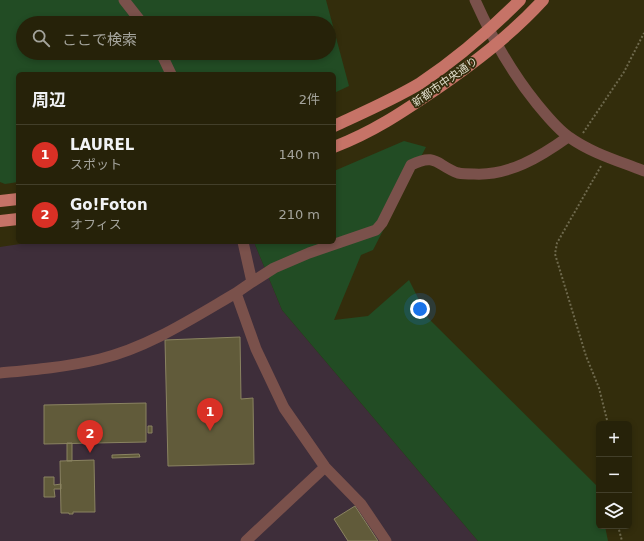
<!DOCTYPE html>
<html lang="ja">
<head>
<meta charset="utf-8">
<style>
  body { margin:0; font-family:"DejaVu Sans","Noto Sans JP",sans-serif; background:#2e2a12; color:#f1f3f6 }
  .controls { position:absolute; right:12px; bottom:12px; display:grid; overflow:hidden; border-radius:6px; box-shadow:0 2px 6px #0003 }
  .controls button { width:36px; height:36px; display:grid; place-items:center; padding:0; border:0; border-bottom:1px solid #423f2a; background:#262209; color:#f1f3f6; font:20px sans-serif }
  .you { position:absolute; left:420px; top:309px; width:14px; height:14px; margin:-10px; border:3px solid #fff; border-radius:50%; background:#1a73e8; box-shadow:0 0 0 6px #1a73e833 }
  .badge { display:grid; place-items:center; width:26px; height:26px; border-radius:50%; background:#d93025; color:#fff; font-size:13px; font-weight:700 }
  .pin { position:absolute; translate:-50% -33px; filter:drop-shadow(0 1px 2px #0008) }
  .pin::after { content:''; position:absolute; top:21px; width:14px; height:12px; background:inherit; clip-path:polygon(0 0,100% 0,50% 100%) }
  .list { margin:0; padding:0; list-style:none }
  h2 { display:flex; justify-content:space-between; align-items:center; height:52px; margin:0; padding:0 16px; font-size:17px }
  h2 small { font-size:13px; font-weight:400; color:#a4a49c }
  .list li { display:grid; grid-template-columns:26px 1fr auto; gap:12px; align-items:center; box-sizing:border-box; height:60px; padding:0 16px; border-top:1px solid #423f2a }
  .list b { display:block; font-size:15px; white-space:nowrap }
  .list p { margin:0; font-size:13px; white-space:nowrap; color:#a4a49c }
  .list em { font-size:13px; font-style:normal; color:#a4a49c }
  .icon { flex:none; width:22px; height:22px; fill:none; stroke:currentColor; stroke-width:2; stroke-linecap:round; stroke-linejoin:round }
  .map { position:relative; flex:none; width:644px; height:541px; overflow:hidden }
  .search { position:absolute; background:#262209; box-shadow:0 2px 6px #0003; left:16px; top:16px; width:320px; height:44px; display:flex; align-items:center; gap:10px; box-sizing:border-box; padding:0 14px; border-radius:22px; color:#a4a49c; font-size:15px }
  .panel { position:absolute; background:#262209; box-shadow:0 2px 6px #0003; left:16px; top:72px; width:320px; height:172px; border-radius:6px }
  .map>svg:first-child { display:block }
</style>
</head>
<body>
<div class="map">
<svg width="644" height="541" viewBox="0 0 644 541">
  <rect width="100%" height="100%" fill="#332d0c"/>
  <!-- industrial -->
  <path fill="#3e2e3a" d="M 33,242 L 254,242 L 282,310 L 478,541 L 0,541 L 0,247 Z"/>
  <!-- green -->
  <path fill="#224c24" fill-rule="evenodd" d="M 0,0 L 326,0 L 349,86 L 334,93 L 334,74 L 18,74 L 18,182 L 5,184 L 0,182 ZM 23,23 L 329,23 L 329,53 L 23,53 Z
    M 404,141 L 426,147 L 373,250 L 361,255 L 334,320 L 368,316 L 409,280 L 428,318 L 596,485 L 599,500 L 599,526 L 605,526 L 608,541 L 478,541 L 282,310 L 254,242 L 334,242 L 334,171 Z"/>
  <!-- building -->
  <path fill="#615b3a" stroke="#8a8361" d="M 240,337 L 241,399 L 253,398 L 254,464 L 168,466 L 165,340 Z
    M 146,403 L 146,442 L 44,444 L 44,405 Z
    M 148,426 L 152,426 L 152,433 L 148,433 Z
    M 67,443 L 72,443 L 72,461 L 67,461 Z
    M 139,454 L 140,457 L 112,458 L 112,455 Z
    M 94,460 L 95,512 L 73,512 L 73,514 L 69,514 L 69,513 L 61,513 L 60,461 Z
    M 44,477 L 54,477 L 54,485 L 61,484 L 61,489 L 54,489 L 55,497 L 44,497 Z
    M 355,506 L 378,541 L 348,541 L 334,519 Z"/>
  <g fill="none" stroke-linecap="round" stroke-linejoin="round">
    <!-- path -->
    <path stroke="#6e694d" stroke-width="2" stroke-dasharray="2 2" stroke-linecap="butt" d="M 583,133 L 624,72 L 644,33
      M 601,166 L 557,243 L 555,254 L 586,356 L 599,388 L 608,424
      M 618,526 L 622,541"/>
    <!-- minor -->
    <path stroke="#7a514b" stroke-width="11" d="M 124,0 L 142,23
      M 475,0 C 492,38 511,72 537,104 C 547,116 557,129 569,137 C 591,153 619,161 644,171
      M 161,53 L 171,74
      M 243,242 L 252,282 L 236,293 L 256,349 L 284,408 L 325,467 L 361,504 L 386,541
      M 252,282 L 274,268 L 309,253 L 376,230 L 382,223 L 411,165 C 437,152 437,166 458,173 C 463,174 469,174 474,174 C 509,176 540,157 568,137
      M 0,373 C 33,370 67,367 100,359 C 149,347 193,318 236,293
      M 246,541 L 325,467"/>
    <!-- major -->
    <path stroke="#c67367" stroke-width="12" d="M 334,126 C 362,113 392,100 419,84 C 455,60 489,31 520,0
      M 334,147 C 373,132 401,113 435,90 C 474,63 511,35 543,0
      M 0,201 L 18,199
      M 0,221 L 18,219"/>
  </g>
  <g text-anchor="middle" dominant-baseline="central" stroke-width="3.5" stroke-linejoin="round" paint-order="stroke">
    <!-- street labels -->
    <g font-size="11" fill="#e1decc" stroke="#332d0c">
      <text transform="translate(445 82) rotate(-35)">新都市中央通り</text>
    </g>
  </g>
</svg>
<div class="controls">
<button>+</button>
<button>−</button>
<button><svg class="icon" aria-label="layers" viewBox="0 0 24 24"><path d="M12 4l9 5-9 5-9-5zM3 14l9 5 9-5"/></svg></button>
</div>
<div class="you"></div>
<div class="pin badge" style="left:210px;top:431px">1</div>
<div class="pin badge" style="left:90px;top:453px">2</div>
<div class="search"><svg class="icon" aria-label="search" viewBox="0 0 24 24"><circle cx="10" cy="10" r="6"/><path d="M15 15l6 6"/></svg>ここで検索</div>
<section class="panel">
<h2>周辺<small>2件</small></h2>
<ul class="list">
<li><span class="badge">1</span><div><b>LAUREL</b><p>スポット</p></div><em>140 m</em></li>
<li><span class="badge">2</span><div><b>Go!Foton</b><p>オフィス</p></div><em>210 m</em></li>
</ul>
</section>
</div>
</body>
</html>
